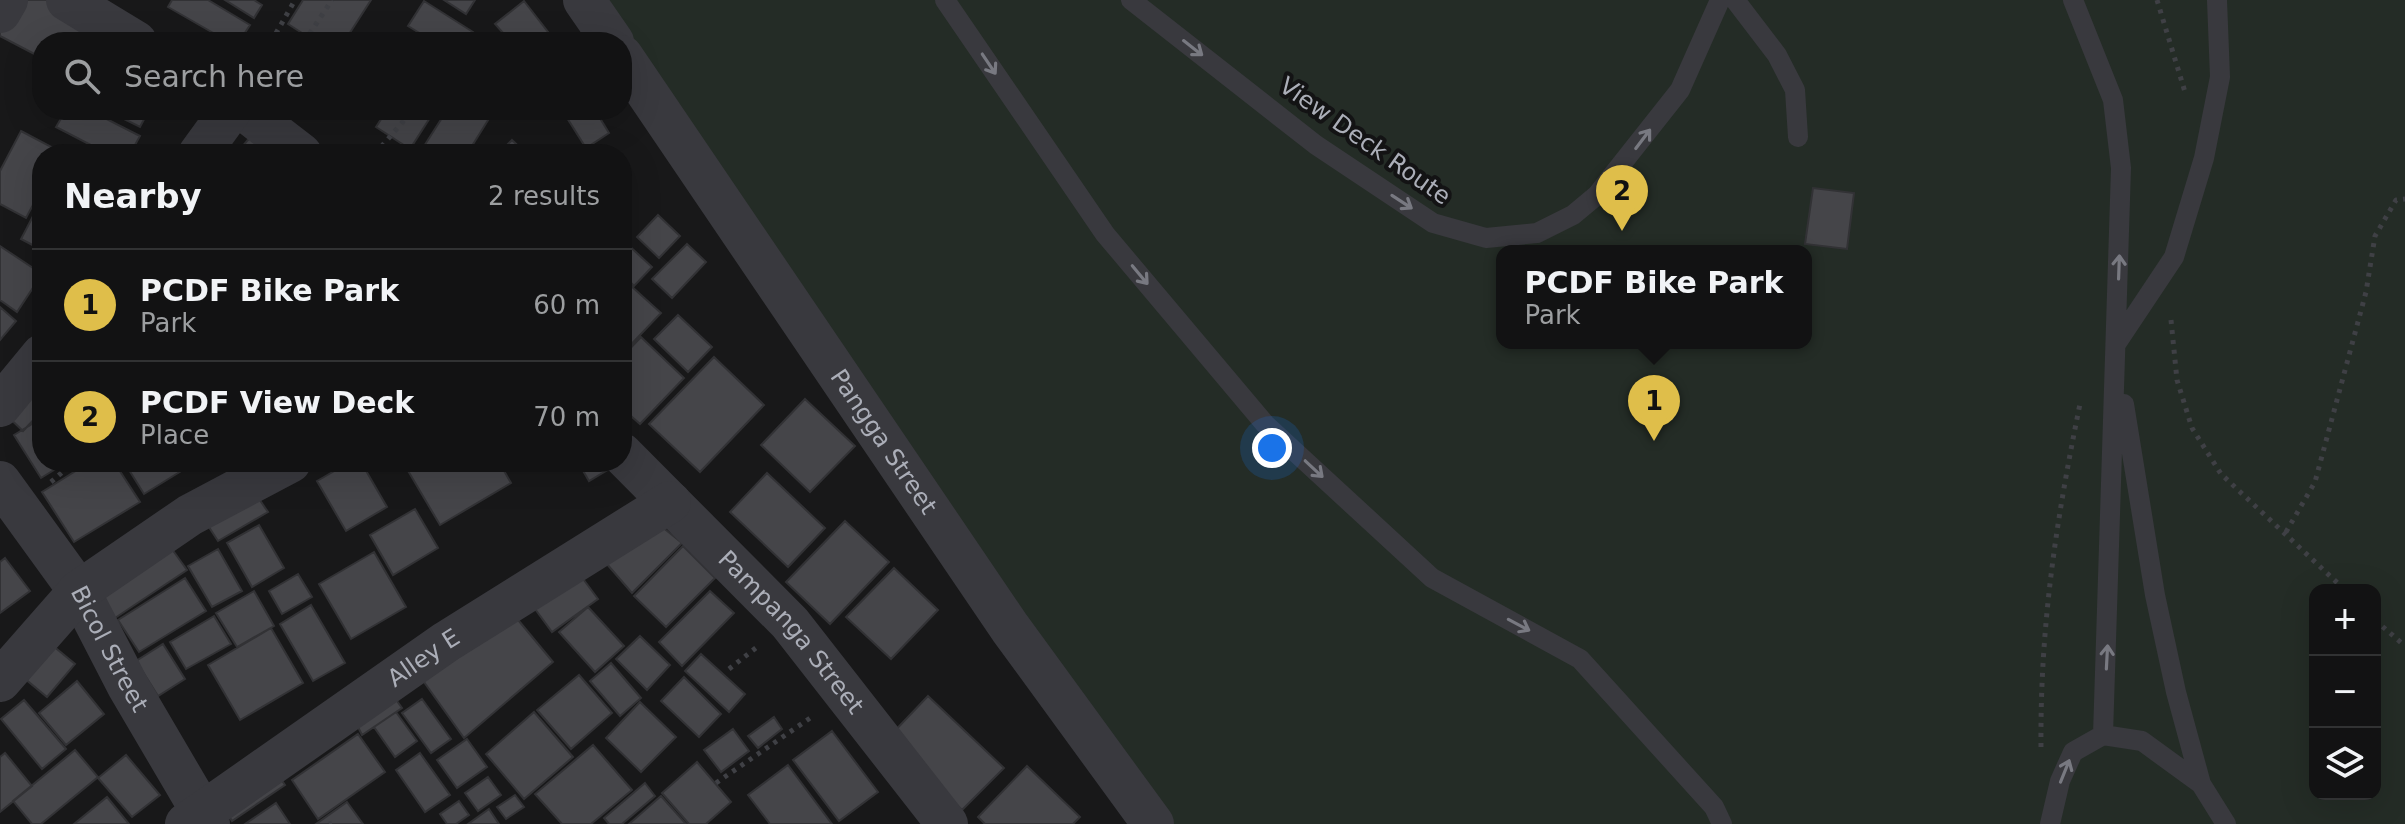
<!DOCTYPE html>
<html lang="en">
<head>
<meta charset="utf-8">
<style>
  body { margin:0; font-family:"DejaVu Sans",sans-serif; background:#1f2021; color:#f1f3f6 }
  .controls { position:absolute; right:24px; bottom:24px; display:grid; overflow:hidden; border-radius:16px; box-shadow:0 8px 32px #0002 }
  .controls button { width:72px; height:72px; display:grid; place-items:center; padding:0; border:0; border-bottom:2px solid #313233; background:#121213; color:#f1f3f6; font:40px sans-serif }
  .you { position:absolute; left:1272px; top:448px; width:28px; height:28px; margin:-20px; border:6px solid #fff; border-radius:50%; background:#1a73e8; box-shadow:0 0 0 12px #1a73e833 }
  .badge { display:grid; place-items:center; width:52px; height:52px; border-radius:50%; background:#dfbe4a; color:#111; font-size:26px; font-weight:700 }
  .pin { position:absolute; translate:-50% -66px; filter:drop-shadow(0 2px 4px #0008) }
  .pin::after { content:''; position:absolute; top:42px; width:28px; height:24px; background:inherit; clip-path:polygon(0 0,100% 0,50% 100%) }
  .popup { position:absolute; left:1496px; top:245px; width:316px; height:104px; box-sizing:border-box; display:grid; place-content:center; border-radius:16px; background:#121213; filter:drop-shadow(0 2px 6px #0005); font-size:26px; white-space:nowrap; color:#9c9ea0 }
  .popup b { font-size:30px; color:#f1f3f6 }
  .popup::after { content:''; position:absolute; left:50%; top:100%; margin-left:-16px; border:16px solid transparent; border-top-color:#121213 }
  .list { margin:0; padding:0; list-style:none }
  h2 { display:flex; justify-content:space-between; align-items:center; height:104px; margin:0; padding:0 32px; font-size:34px }
  h2 small { font-size:26px; font-weight:400; color:#9c9ea0 }
  .list li { display:grid; grid-template-columns:52px 1fr auto; gap:24px; align-items:center; box-sizing:border-box; height:112px; padding:0 32px; border-top:2px solid #313233 }
  .list b { display:block; font-size:30px; white-space:nowrap }
  .list p { margin:0; font-size:26px; white-space:nowrap; color:#9c9ea0 }
  .list em { font-size:26px; font-style:normal; color:#9c9ea0 }
  .icon { flex:none; width:44px; height:44px; fill:none; stroke:currentColor; stroke-width:2; stroke-linecap:round; stroke-linejoin:round }
  .map { position:relative; flex:none; width:2405px; height:824px; overflow:hidden }
  .search { position:absolute; background:#121213; box-shadow:0 8px 32px #0002; left:32px; top:32px; width:600px; height:88px; display:flex; align-items:center; gap:20px; box-sizing:border-box; padding:0 28px; border-radius:32px; color:#9c9ea0; font-size:30px }
  .panel { position:absolute; background:#121213; box-shadow:0 8px 32px #0002; left:32px; top:144px; width:600px; height:328px; border-radius:32px }
  .map>svg:first-child { display:block }
</style>
</head>
<body>
<div class="map">
<svg width="2405" height="824" viewBox="0 0 2405 824">
  <rect width="100%" height="100%" fill="#181819"/>
  <!-- green -->
  <path fill="#242c26" fill-rule="evenodd" d="M 604,0 L 2405,0 L 2405,824 L 1174,824 L 1068,687 ZM 1502,251 L 1806,251 L 1806,343 L 1502,343 ZM 2315,590 L 2375,590 L 2375,794 L 2315,794 Z"/>
  <!-- building -->
  <path fill="#454549" stroke="#323235" stroke-width="2" d="M 9,0 L 47,0 L 96,25 L 87,42 L 42,42 L 42,58 L 0,36 L 0,17 Z
    M 172,0 L 208,0 L 250,25 L 239,42 L 229,42 L 168,7 Z
    M 225,0 L 254,0 L 262,5 L 254,18 Z
    M 303,0 L 371,0 L 344,42 L 316,42 L 288,24 Z
    M 444,0 L 475,0 L 466,14 Z
    M 424,1 L 473,32 L 467,42 L 434,42 L 408,26 Z
    M 524,1 L 548,32 L 537,42 L 511,42 L 495,24 Z
    M 66,110 L 89,110 L 140,136 L 130,154 L 108,154 L 56,127 Z
    M 106,110 L 149,110 L 140,127 Z
    M 387,110 L 435,110 L 410,149 L 376,127 Z
    M 447,110 L 480,110 L 490,117 L 467,154 L 419,154 Z
    M 562,110 L 595,110 L 609,133 L 586,148 Z
    M 21,131 L 61,152 L 42,154 L 42,188 L 26,218 L 0,204 L 0,171 Z
    M 252,135 L 276,154 L 236,154 Z
    M 512,140 L 527,154 L 498,154 Z
    M 1813,188 L 1854,193 L 1847,249 L 1805,244 Z
    M 42,199 L 42,250 L 21,239 Z
    M 658,215 L 680,236 L 659,258 L 637,237 Z
    M 625,242 L 652,267 L 634,286 L 622,273 L 622,245 Z
    M 687,244 L 706,262 L 672,298 L 652,279 Z
    M 0,246 L 42,274 L 17,312 L 0,300 Z
    M 630,285 L 661,313 L 622,354 L 622,294 Z
    M 0,307 L 16,321 L 0,340 Z
    M 678,315 L 712,347 L 688,372 L 654,339 Z
    M 641,337 L 684,378 L 640,424 L 622,408 L 622,357 Z
    M 714,357 L 764,405 L 700,472 L 649,424 Z
    M 42,373 L 42,411 L 23,431 L 3,412 Z
    M 805,399 L 855,446 L 810,492 L 761,445 Z
    M 42,418 L 42,462 L 67,462 L 41,478 L 14,435 Z
    M 90,462 L 114,462 L 140,502 L 74,542 L 42,492 Z
    M 124,462 L 189,462 L 191,465 L 144,494 Z
    M 350,462 L 361,462 L 387,507 L 346,531 L 317,481 Z
    M 408,462 L 499,462 L 511,483 L 440,525 L 404,464 Z
    M 578,462 L 614,462 L 616,465 L 589,481 Z
    M 767,473 L 825,528 L 788,567 L 730,512 Z
    M 255,493 L 268,512 L 218,541 L 205,521 Z
    M 415,509 L 438,548 L 393,575 L 370,535 Z
    M 845,521 L 889,562 L 830,624 L 786,582 Z
    M 656,522 L 682,543 L 632,593 L 606,563 Z
    M 259,525 L 284,568 L 252,587 L 227,543 Z
    M 164,538 L 187,570 L 115,618 L 96,592 Z
    M 683,546 L 715,578 L 666,627 L 634,596 Z
    M 218,549 L 242,591 L 212,607 L 188,566 Z
    M 374,552 L 406,607 L 351,639 L 319,584 Z
    M 5,558 L 30,591 L 0,613 L 0,562 Z
    M 572,564 L 598,599 L 552,632 L 527,598 Z
    M 894,568 L 938,610 L 891,659 L 846,617 Z
    M 298,574 L 312,597 L 282,614 L 269,591 Z
    M 185,578 L 206,611 L 139,652 L 118,620 Z
    M 254,591 L 274,626 L 237,647 L 216,613 Z
    M 710,591 L 734,613 L 682,666 L 659,642 Z
    M 311,605 L 345,663 L 313,681 L 280,624 Z
    M 588,607 L 624,646 L 595,672 L 559,632 Z
    M 514,615 L 553,662 L 464,738 L 419,675 Z
    M 214,616 L 231,644 L 186,669 L 170,642 Z
    M 271,628 L 303,683 L 240,720 L 208,665 Z
    M 640,636 L 670,665 L 647,690 L 616,659 Z
    M 163,644 L 185,679 L 158,696 L 136,661 Z
    M 52,645 L 75,664 L 47,697 L 24,678 Z
    M 701,654 L 745,694 L 729,712 L 685,671 Z
    M 611,663 L 641,698 L 620,716 L 590,681 Z
    M 579,675 L 612,713 L 571,749 L 537,710 Z
    M 684,677 L 721,714 L 699,737 L 661,701 Z
    M 77,681 L 104,714 L 66,745 L 39,713 Z
    M 387,687 L 402,708 L 362,735 L 351,713 Z
    M 928,696 L 1004,768 L 962,810 L 887,739 Z
    M 422,699 L 451,739 L 431,753 L 402,713 Z
    M 24,700 L 66,749 L 42,769 L 1,719 Z
    M 640,702 L 676,737 L 641,772 L 606,738 Z
    M 396,712 L 417,741 L 395,757 L 374,727 Z
    M 534,712 L 573,757 L 524,799 L 486,754 Z
    M 774,717 L 782,729 L 758,748 L 748,736 Z
    M 733,729 L 749,751 L 721,772 L 704,750 Z
    M 832,731 L 878,792 L 839,821 L 793,760 Z
    M 358,734 L 385,772 L 318,819 L 292,780 Z
    M 467,739 L 487,767 L 457,788 L 437,760 Z
    M 593,745 L 632,790 L 591,824 L 562,824 L 535,794 Z
    M 75,750 L 98,777 L 41,824 L 32,824 L 13,801 Z
    M 5,753 L 32,786 L 0,812 L 0,757 Z
    M 420,753 L 450,795 L 425,812 L 396,770 Z
    M 126,755 L 160,795 L 132,817 L 98,778 Z
    M 697,762 L 731,802 L 706,824 L 689,824 L 662,793 Z
    M 788,765 L 832,824 L 770,824 L 748,795 Z
    M 272,766 L 285,785 L 232,821 L 221,803 Z
    M 1027,766 L 1080,817 L 1073,824 L 985,824 L 978,817 Z
    M 488,777 L 501,795 L 478,811 L 465,793 Z
    M 645,783 L 655,796 L 622,824 L 609,824 L 604,818 Z
    M 515,795 L 524,807 L 506,819 L 497,807 Z
    M 661,796 L 686,824 L 629,824 Z
    M 107,797 L 129,824 L 74,824 Z
    M 459,801 L 469,815 L 456,824 L 447,824 L 440,814 Z
    M 347,802 L 363,824 L 316,824 Z
    M 276,803 L 290,824 L 245,824 Z
    M 489,809 L 499,824 L 468,824 Z"/>
  <g fill="none" stroke-linecap="round" stroke-linejoin="round">
    <!-- path -->
    <path stroke="#3f4045" stroke-width="5" stroke-dasharray="4 6" stroke-linecap="butt" d="M 2157,0 L 2185,92
      M 271,42 L 295,0
      M 304,42 L 332,0
      M 375,154 L 413,110
      M 2171,320 L 2177,380 L 2192,428 L 2221,474 L 2345,590
      M 51,482 L 74,462
      M 2286,532 L 2315,482 L 2366,292 L 2375,236 L 2396,200 L 2405,199
      M 2375,620 L 2405,646
      M 729,669 L 757,647
      M 2041,747 C 2040,627 2056,521 2080,404
      M 716,783 L 813,716
      M 329,824 L 332,823"/>
    <!-- service -->
    <path stroke="#39393e" stroke-width="20" d="M 945,0 L 1105,234 L 1265,424 L 1432,578 L 1580,659 L 1714,807 L 1722,824
      M 1131,0 L 1316,145 L 1433,223 L 1486,238 L 1537,233 L 1573,215 L 1597,195 L 1680,90 L 1720,0
      M 1735,0 L 1777,55 L 1795,90 L 1798,137
      M 2073,0 L 2113,100 L 2121,168 L 2103,735
      M 2116,344 L 2174,257 L 2204,158 L 2220,77 L 2217,0
      M 2124,404 L 2155,595 L 2176,692 L 2201,784 L 2226,824
      M 2050,824 L 2060,781 L 2073,752 L 2103,735 L 2142,741 L 2201,784"/>
    <!-- minor -->
    <g stroke="#39393e" stroke-width="42">
      <path d="M 67,0 L 136,42"/>
      <path d="M 584,0 L 613,42"/>
      <path d="M 0,12 L 7,0"/>
      <path id="s1" d="M 622,56 L 1010,628 L 1153,824"/>
      <path d="M 244,110 L 301,154"/>
      <path d="M 199,154 L 231,110"/>
      <path d="M 0,406 L 42,355"/>
      <path id="s2" d="M 622,454 L 790,623 L 947,824"/>
      <path id="s3" d="M 0,482 L 79,591 L 128,686 L 209,824"/>
      <path d="M 0,681 L 79,591 L 190,515 L 290,462"/>
      <path id="s4" d="M 186,824 L 446,642 L 670,502"/>
    </g>
  </g>
  <!-- one-way arrows -->
  <defs><path id="oneway-shaft" d="M-6 0H5M1.5-3L5.5 0L1.5 3" fill="none" stroke-width="1.6" stroke-linecap="round" stroke-linejoin="round" transform="scale(2)"/></defs>
  <g stroke="#787981">
    <use href="#oneway-shaft" transform="translate(1193 48) rotate(38)"/>
    <use href="#oneway-shaft" transform="translate(989 64) rotate(56)"/>
    <use href="#oneway-shaft" transform="translate(1643 139) rotate(-53)"/>
    <use href="#oneway-shaft" transform="translate(1402 202) rotate(33)"/>
    <use href="#oneway-shaft" transform="translate(2119 267) rotate(-88)"/>
    <use href="#oneway-shaft" transform="translate(1140 275) rotate(50)"/>
    <use href="#oneway-shaft" transform="translate(1314 469) rotate(43)"/>
    <use href="#oneway-shaft" transform="translate(1519 625) rotate(28)"/>
    <use href="#oneway-shaft" transform="translate(2107 657) rotate(-87)"/>
    <use href="#oneway-shaft" transform="translate(2065 771) rotate(-68)"/>
  </g>
  <g text-anchor="middle" dominant-baseline="central" stroke-width="8" stroke-linejoin="round" paint-order="stroke">
    <!-- street labels -->
    <g font-size="24" fill="#abaeb8" stroke="#131314">
      <text transform="translate(1365 141) rotate(35)">View Deck Route</text>
      <text stroke="none"><textPath href="#s1" startOffset="466">Pangga Street</textPath></text>
      <text stroke="none"><textPath href="#s2" startOffset="246">Pampanga Street</textPath></text>
      <text stroke="none"><textPath href="#s3" startOffset="200">Bicol Street</textPath></text>
      <text stroke="none"><textPath href="#s4" startOffset="290">Alley E</textPath></text>
    </g>
  </g>
</svg>
<div class="controls">
<button>+</button>
<button>−</button>
<button><svg class="icon" aria-label="layers" viewBox="0 0 24 24"><path d="M12 4l9 5-9 5-9-5zM3 14l9 5 9-5"/></svg></button>
</div>
<div class="you"></div>
<div class="pin badge" style="left:1654px;top:441px">1</div>
<div class="popup"><b>PCDF Bike Park</b>Park</div>
<div class="pin badge" style="left:1622px;top:231px">2</div>
<div class="search"><svg class="icon" aria-label="search" viewBox="0 0 24 24"><circle cx="10" cy="10" r="6"/><path d="M15 15l6 6"/></svg>Search here</div>
<section class="panel">
<h2>Nearby<small>2 results</small></h2>
<ul class="list">
<li><span class="badge">1</span><div><b>PCDF Bike Park</b><p>Park</p></div><em>60 m</em></li>
<li><span class="badge">2</span><div><b>PCDF View Deck</b><p>Place</p></div><em>70 m</em></li>
</ul>
</section>
</div>
</body>
</html>
